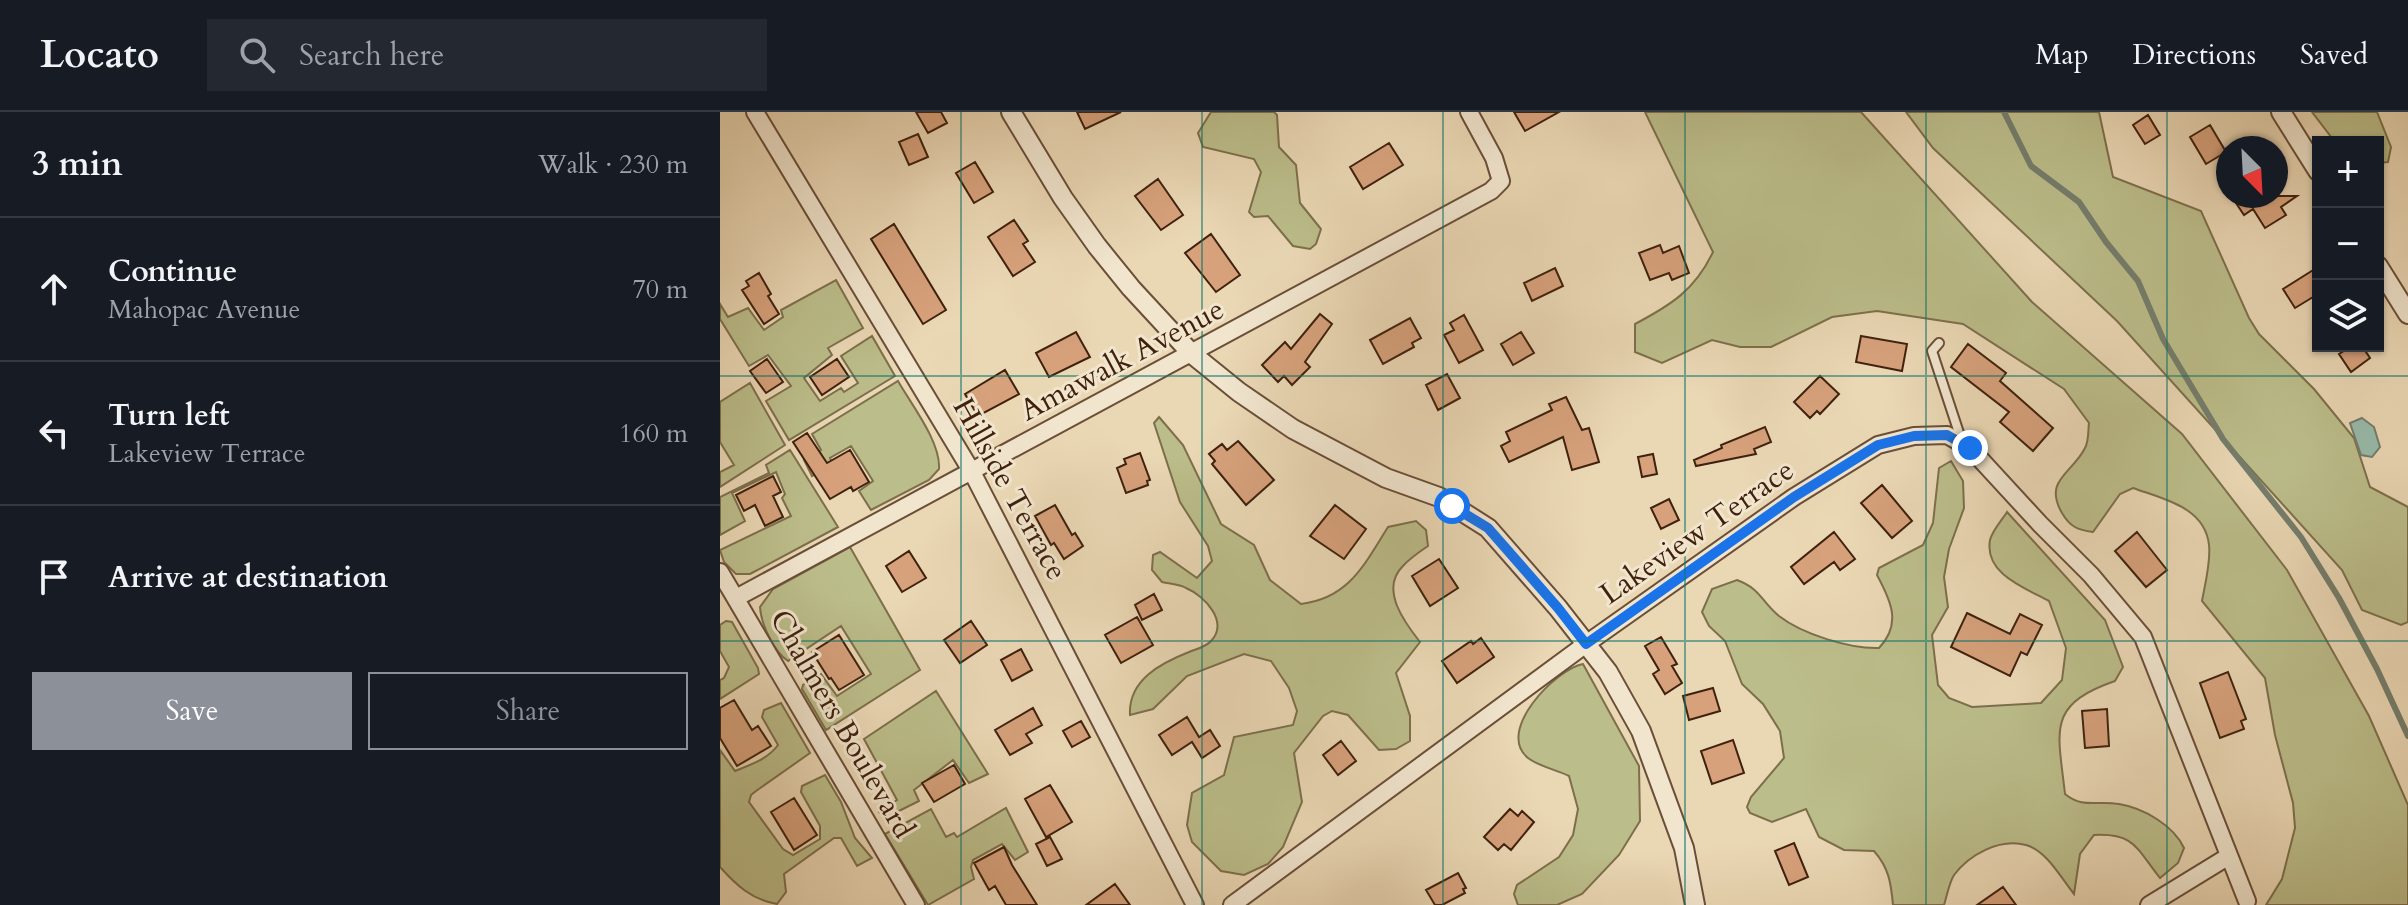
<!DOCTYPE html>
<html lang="en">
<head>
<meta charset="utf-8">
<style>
  body { margin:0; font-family:Cardo,serif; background:#242831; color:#f1f3f6 }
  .controls { position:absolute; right:24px; top:24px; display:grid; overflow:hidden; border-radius:0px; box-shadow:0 2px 6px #0004 }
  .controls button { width:72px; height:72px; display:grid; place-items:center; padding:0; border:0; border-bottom:2px solid #363941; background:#171b24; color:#f1f3f6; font:40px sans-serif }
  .compass { position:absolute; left:1496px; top:24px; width:72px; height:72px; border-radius:50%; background:#171b24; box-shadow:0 2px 6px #0004; rotate:156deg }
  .stop { position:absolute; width:24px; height:24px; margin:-18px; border:6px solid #1a73e8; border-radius:50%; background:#fff }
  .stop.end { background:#1a73e8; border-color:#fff; box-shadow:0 2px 8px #0008 }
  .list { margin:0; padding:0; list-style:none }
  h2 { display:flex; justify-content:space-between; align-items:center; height:104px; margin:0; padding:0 32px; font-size:34px }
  h2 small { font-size:26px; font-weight:400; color:#9ea1a6 }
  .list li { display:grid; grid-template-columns:52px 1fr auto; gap:24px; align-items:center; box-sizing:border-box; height:144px; padding:0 32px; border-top:2px solid #363941 }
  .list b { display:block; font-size:30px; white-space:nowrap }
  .list p { margin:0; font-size:26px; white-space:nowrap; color:#9ea1a6 }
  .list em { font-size:26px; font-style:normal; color:#9ea1a6 }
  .actions { display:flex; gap:16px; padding:24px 32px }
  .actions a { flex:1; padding:18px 0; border:2px solid #8c9099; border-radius:0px; text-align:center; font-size:28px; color:#8c9099 }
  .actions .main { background:#8c9099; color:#fff }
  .icon { flex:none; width:44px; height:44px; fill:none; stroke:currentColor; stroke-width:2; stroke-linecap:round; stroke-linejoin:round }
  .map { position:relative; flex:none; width:1688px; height:793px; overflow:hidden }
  header { display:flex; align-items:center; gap:48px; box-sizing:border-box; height:112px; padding:0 40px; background:#171b24; border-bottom:2px solid #363941 }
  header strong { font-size:38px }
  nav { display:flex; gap:44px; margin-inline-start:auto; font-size:28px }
  .search { width:560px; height:72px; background:#242831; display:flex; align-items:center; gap:20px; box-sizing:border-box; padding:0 28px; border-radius:0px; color:#9ea1a6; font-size:30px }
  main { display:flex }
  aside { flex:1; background:#171b24 }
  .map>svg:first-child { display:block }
</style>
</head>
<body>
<header>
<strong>Locato</strong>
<div class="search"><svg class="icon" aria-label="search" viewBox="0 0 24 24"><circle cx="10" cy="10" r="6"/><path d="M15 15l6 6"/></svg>Search here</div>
<nav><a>Map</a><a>Directions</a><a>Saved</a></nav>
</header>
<main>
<aside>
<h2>3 min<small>Walk · 230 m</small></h2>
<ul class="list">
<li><svg class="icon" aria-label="ahead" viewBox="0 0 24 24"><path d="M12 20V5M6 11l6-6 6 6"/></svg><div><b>Continue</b><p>Mahopac Avenue</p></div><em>70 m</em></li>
<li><svg class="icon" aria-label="left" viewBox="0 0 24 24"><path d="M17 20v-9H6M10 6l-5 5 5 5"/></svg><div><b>Turn left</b><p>Lakeview Terrace</p></div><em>160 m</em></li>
<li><svg class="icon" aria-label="arrive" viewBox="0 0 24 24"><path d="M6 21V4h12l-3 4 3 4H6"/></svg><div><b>Arrive at destination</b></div></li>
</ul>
<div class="actions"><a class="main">Save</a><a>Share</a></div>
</aside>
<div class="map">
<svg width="1688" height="793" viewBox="0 0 1688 793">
  <rect width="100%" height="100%" fill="#ead7b4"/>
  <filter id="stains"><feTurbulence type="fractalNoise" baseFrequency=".0025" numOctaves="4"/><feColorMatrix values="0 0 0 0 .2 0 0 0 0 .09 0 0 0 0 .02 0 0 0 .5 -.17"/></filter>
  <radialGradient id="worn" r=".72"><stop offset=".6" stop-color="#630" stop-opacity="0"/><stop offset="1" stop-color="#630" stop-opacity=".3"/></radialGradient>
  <!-- green -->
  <path fill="#bbbd8a" stroke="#7d6f4c" stroke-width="2" d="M 491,0 L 554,0 L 557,3 L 559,35 L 576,53 L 580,91 L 601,117 L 596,132 L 590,137 L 573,134 L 548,104 L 534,105 L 529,100 L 541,60 L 534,47 L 483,35 L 478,21 Z
    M 925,0 L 1141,0 L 1312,190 L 1462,322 L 1567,458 L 1649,604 L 1688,693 L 1688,793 L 1546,793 L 1562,767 L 1575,716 L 1573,691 L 1555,623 L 1545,566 L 1482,489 C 1485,472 1491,450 1489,433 C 1485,395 1443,387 1413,376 L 1400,382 L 1373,420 C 1358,418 1350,415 1342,401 C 1323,368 1352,362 1365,336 C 1369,329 1368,318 1369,311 L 1344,277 L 1243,212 L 1157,199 L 1112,205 L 1051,235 L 1020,235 L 992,228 L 942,251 L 915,240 L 915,212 C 951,193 975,178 993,140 Z
    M 1186,0 L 1379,0 L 1393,65 L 1481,99 L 1529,206 L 1539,222 L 1594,277 L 1634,326 L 1650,375 L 1688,395 L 1688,510 L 1681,513 L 1642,498 L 1622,458 L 1397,209 L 1213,36 Z
    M 1592,0 L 1657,0 L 1671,35 L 1668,50 L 1658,51 L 1658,30 L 1615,30 Z
    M 116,168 L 143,216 L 108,236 L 112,243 L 84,266 L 100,289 L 121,276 L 124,280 L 138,271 L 121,244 L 152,224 L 175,264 L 69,328 L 46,289 L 71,274 L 48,243 L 29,254 L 0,207 L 0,192 L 8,205 L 28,196 L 44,218 L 63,205 L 61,198 Z
    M 178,269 C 191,292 221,330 219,357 L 209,368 L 151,398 L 139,379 L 153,369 L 131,334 L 110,346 L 113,352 L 92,364 L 84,348 L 101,338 L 92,322 Z
    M 30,271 L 65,333 L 0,375 L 0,360 L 14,353 L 0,330 L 0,290 Z
    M 439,305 L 463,333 L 501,412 L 534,433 L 550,468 L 581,492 C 629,486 644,453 668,415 L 696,409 L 706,418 L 708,434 C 699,440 689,447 682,455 C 660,478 685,511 700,530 L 676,561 L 690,604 L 690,629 L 676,637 L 659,638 L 628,603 L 612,599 L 603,604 L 574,641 L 582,690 L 563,735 L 548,752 L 524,763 L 501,759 L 472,730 L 467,713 L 472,681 L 504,663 L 514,625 L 573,613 L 577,599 L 569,576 L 551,549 L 524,542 L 467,564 L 433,597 L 410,603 C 408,568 441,551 469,540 C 476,537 486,535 491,529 C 509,510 485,484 466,476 C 459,472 450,472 442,470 L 432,458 L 433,443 L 440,440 L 477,466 L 492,449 L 488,434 L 460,390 L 434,311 Z
    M 70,338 L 118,415 L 30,462 L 16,462 L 4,450 L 0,438 L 71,404 L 62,386 L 65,382 L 56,360 L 12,381 L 25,409 L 0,423 L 0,385 L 49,361 L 46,353 Z
    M 1231,349 L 1243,369 L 1244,396 L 1229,437 L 1224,465 L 1228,495 L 1212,523 L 1218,573 L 1229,586 L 1252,595 L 1321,591 L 1342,568 L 1346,536 L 1329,489 C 1305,476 1264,462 1270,428 C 1272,419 1282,408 1287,400 L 1385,508 L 1403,555 L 1395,569 C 1326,593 1338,618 1345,682 C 1363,697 1377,688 1399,692 C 1424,696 1454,714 1464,736 L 1458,751 L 1440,766 C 1416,736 1415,721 1374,723 L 1360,742 L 1354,782 C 1341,766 1327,739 1306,733 C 1279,726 1249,743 1234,763 C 1229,771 1227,784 1224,793 L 1173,793 C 1171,771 1169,756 1154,739 L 1124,738 L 1099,725 L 1086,697 L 1052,710 L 1030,701 L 1027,695 L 1031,685 L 1064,646 L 1060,619 L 1043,592 L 1022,572 L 1005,529 L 989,514 L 982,500 L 992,477 L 1017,468 C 1041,477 1041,489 1059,504 C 1082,522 1130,537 1159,536 C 1182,512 1171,489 1157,463 L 1159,456 L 1203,433 L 1213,411 L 1219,356 Z
    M 130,435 L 200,558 L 106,618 L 82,577 L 83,573 L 101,562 L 117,584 L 151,562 L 121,514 L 68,549 C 54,540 41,512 40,495 L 53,477 Z
    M 6,509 L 12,510 L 38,556 L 39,562 L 0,587 L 0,568 L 4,566 L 9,555 L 0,539 L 0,513 Z
    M 863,552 L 919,654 L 920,709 L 899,743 L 862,782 L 837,793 L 798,793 L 794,782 L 797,773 L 839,745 L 853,723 L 858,697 L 849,664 C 837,658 818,654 808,646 C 775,619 836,557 863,552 Z
    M 216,579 L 268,662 L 249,671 L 233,648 L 194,678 L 199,689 L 165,706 L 159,700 L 177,688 L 144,627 Z
    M 61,591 L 90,641 L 36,679 L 31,683 L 29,690 L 63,737 L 73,743 L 100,727 L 100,714 L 81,680 L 82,674 L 105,663 L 121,690 L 135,726 L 152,746 L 137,754 L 121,726 L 114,726 L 64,762 L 66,780 L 57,792 C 32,788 16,773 0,755 L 0,638 L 15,659 C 30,653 48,647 58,633 L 42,605 L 44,598 Z
    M 286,696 L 308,740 L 295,748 L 282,732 L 253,748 L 251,755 L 254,767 L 208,793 L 165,722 L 211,697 L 226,725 L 234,721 L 237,725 Z"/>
  <!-- water -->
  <path fill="#98baab" stroke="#747d6c" stroke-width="2" d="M 1642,306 L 1654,315 L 1660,335 L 1652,345 L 1641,343 L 1630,311 Z"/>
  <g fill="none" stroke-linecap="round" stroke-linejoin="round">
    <!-- stream -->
    <path stroke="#747d6c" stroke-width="6" d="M 1284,0 L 1311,54 L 1359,90 L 1386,130 L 1418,169 L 1443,227 L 1503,327 L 1581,425 L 1619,486 L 1657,557 L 1688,624"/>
  </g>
  <!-- building -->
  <path fill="#d6a17b" stroke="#3f210e" stroke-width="2" d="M 196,0 L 221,0 L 227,11 L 208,21 Z
    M 357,0 L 401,0 L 365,17 Z
    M 794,0 L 839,0 L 805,19 Z
    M 1428,3 L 1440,23 L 1425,32 L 1413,13 Z
    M 1490,13 L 1506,40 L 1486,52 L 1470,25 Z
    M 198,22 L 208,45 L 189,53 L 179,30 Z
    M 669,31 L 683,53 L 643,77 L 630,55 Z
    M 255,50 L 273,80 L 254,91 L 236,61 Z
    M 438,67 L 463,103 L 441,118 L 415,84 Z
    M 1525,84 L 1577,84 L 1561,95 L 1566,103 L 1545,116 L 1533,97 L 1524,103 L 1516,91 Z
    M 294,108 L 308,129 L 303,132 L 315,150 L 293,164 L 268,125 Z
    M 174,112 L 226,198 L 203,212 L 151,127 Z
    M 491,122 L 520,163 L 496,180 L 465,141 Z
    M 940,133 L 943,141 L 959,134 L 969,161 L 952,168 L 949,161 L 930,168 L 919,141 Z
    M 1598,155 L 1598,182 L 1575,196 L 1563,177 Z
    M 835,156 L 843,174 L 812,189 L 804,171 Z
    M 39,161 L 51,182 L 48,184 L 59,202 L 44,212 L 22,178 L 29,174 L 26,169 Z
    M 600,202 L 612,212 L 585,250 L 590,255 L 572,273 L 564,264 L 558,270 L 542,253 L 565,230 L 571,237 Z
    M 744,203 L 763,238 L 739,251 L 724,223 L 734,218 L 730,211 Z
    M 690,206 L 701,226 L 692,231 L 694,235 L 663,252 L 650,228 Z
    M 356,220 L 370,245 L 329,265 L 316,241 Z
    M 801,220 L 814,241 L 793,253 L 781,232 Z
    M 1141,224 L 1187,232 L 1182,259 L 1136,250 Z
    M 1248,232 L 1286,261 L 1280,269 L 1333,316 L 1313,339 L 1280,310 L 1289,300 L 1231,255 Z
    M 1632,234 L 1642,234 L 1650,246 L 1631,260 L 1619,242 Z
    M 47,247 L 63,270 L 46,281 L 30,259 Z
    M 117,247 L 129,265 L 102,283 L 90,265 Z
    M 285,258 L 299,282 L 258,304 L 245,282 Z
    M 727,262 L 740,286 L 718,298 L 706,273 Z
    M 1100,264 L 1119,282 L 1100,302 L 1097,299 L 1090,306 L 1074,290 Z
    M 846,285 L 862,318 L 869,316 L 879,350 L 852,358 L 843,325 L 789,350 L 781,334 L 790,329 L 786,320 L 832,298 L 829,292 Z
    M 1045,315 L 1051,330 L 1034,337 L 1036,342 L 976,354 L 974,348 L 1002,336 L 1001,333 Z
    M 87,321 L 107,351 L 130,338 L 149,370 L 133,379 L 131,375 L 110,387 L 73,330 Z
    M 518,329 L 554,368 L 526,393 L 492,352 L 495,349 L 489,342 L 502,332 L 507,338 Z
    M 420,341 L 430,368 L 427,369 L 428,373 L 406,381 L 397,356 L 406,352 L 404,347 Z
    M 933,342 L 937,362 L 922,365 L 918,345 Z
    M 53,364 L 61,380 L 53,384 L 63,405 L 45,414 L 35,393 L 24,399 L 16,383 Z
    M 1162,373 L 1192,409 L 1172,426 L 1141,391 Z
    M 949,387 L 959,408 L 941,417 L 931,396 Z
    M 335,393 L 352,423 L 355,421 L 363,434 L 344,447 L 334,431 L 331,433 L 315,404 Z
    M 615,393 L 646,417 L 624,447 L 590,424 Z
    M 1114,420 L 1135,447 L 1120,458 L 1114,450 L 1084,472 L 1071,455 Z
    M 1417,420 L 1447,458 L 1426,475 L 1395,439 Z
    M 189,439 L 206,466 L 182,480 L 166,454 Z
    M 719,447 L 738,476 L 710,494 L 692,464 Z
    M 434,482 L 442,498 L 422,508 L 415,493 Z
    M 1247,501 L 1290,522 L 1300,502 L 1322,513 L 1307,543 L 1301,540 L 1290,564 L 1231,535 Z
    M 417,505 L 433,533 L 401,551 L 385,523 Z
    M 251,509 L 267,533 L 240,551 L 224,528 Z
    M 119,523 L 144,563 L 119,578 L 111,566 L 109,567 L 92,540 Z
    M 941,525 L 957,552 L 952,554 L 962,571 L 945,582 L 933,562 L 939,558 L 925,534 Z
    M 761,526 L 774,545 L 737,571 L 722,549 L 751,529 L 753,532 Z
    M 301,537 L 312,558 L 292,569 L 281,548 Z
    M 1508,560 L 1526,607 L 1521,609 L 1524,617 L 1500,626 L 1480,571 Z
    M 993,576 L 1000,599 L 969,608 L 963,584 Z
    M 14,588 L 32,618 L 38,614 L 51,634 L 17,654 L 0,626 L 0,596 Z
    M 313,596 L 322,613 L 306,622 L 312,631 L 290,643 L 275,618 Z
    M 1387,597 L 1389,634 L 1365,636 L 1362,599 Z
    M 467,605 L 479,625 L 490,618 L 500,634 L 482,646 L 472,630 L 452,643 L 439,623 Z
    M 361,609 L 370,625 L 352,635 L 343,619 Z
    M 1013,628 L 1024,661 L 992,672 L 981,639 Z
    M 621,629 L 636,649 L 618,663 L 603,643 Z
    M 234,653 L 245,672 L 214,690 L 202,671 Z
    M 330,673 L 352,710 L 326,725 L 305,687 Z
    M 74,686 L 97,723 L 74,738 L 51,700 Z
    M 790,697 L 798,704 L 802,699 L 814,710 L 791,738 L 784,732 L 778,738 L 764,725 Z
    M 330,725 L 342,747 L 327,754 L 316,732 Z
    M 1074,731 L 1088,765 L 1069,773 L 1055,739 Z
    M 284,735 L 292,753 L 317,793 L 286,793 L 275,774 L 269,778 L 254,751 Z
    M 738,761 L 746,776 L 743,777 L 745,781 L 722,793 L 715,793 L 706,778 Z
    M 395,772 L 410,793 L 366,793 Z
    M 1283,775 L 1296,793 L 1257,793 Z"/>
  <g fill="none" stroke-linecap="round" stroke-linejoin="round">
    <defs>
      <path id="service" d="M 1219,231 L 1212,239 L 1242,330"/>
      <path id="minor" d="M 35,0 L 252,360 L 475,793
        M 0,460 L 196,793
        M 16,486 L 771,79 L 781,69 L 774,46 L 749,0
        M 512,793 L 866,532 L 1074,385 L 1158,333 L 1194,324 L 1227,323 L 1250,336 L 1320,412 L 1371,463 L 1423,525 L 1527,789
        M 1429,793 L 1509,744"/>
      <path id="tertiary" d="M 291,0 L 343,86 L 377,134 L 411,176 L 472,242 L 519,280 L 573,317 L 666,366 L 719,385 L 768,416 L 838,496 L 888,560 L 921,619 L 964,736 L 975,793
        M 1561,0 L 1598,59
        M 1658,154 L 1688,202"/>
    </defs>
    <!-- service casing -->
    <use href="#service" stroke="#6a4e38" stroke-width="12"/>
    <!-- minor casing -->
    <use href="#minor" stroke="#6a4e38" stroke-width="20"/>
    <!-- tertiary casing -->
    <use href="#tertiary" stroke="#6a4e38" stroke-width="22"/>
    <!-- service -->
    <use href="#service" stroke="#f1e5ce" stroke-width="8"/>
    <!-- minor -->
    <use href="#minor" stroke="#f1e5ce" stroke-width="16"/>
    <!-- tertiary -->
    <use href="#tertiary" stroke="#f1e5ce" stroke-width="18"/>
  </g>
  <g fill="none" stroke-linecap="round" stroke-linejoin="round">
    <!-- route -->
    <path stroke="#1a73e8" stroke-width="10" d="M 732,394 L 768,416 L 838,496 L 866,532 L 1074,385 L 1158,333 L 1194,324 L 1227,323 L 1250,336"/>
  </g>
  <!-- grid -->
  <path fill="none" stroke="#0f766e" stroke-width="2" stroke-opacity="0.55" d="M 241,0 L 241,793M 482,0 L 482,793M 723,0 L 723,793M 965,0 L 965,793M 1206,0 L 1206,793M 1447,0 L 1447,793M 0,264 L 1688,264M 0,529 L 1688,529"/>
  <g text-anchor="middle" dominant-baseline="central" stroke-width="6" stroke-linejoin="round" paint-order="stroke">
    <!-- street labels -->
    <g font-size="30" fill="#3f210e" stroke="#f1e5ce">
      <text transform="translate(402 248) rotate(-28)">Amawalk Avenue</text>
      <text transform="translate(290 377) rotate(61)">Hillside Terrace</text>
      <text transform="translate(977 420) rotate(-35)">Lakeview Terrace</text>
      <text transform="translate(122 612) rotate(60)">Chalmers Boulevard</text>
    </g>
  </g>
  <rect width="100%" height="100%" filter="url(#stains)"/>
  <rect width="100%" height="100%" fill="url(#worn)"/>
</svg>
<div class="controls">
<button>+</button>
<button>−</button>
<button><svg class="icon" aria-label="layers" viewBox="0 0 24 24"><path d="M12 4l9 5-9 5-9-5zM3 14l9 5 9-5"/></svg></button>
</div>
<svg class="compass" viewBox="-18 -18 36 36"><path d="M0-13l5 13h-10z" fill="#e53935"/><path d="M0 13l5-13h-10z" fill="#9ea1a6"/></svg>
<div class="stop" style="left:732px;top:394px"></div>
<div class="stop end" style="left:1250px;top:336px"></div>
</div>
</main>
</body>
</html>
